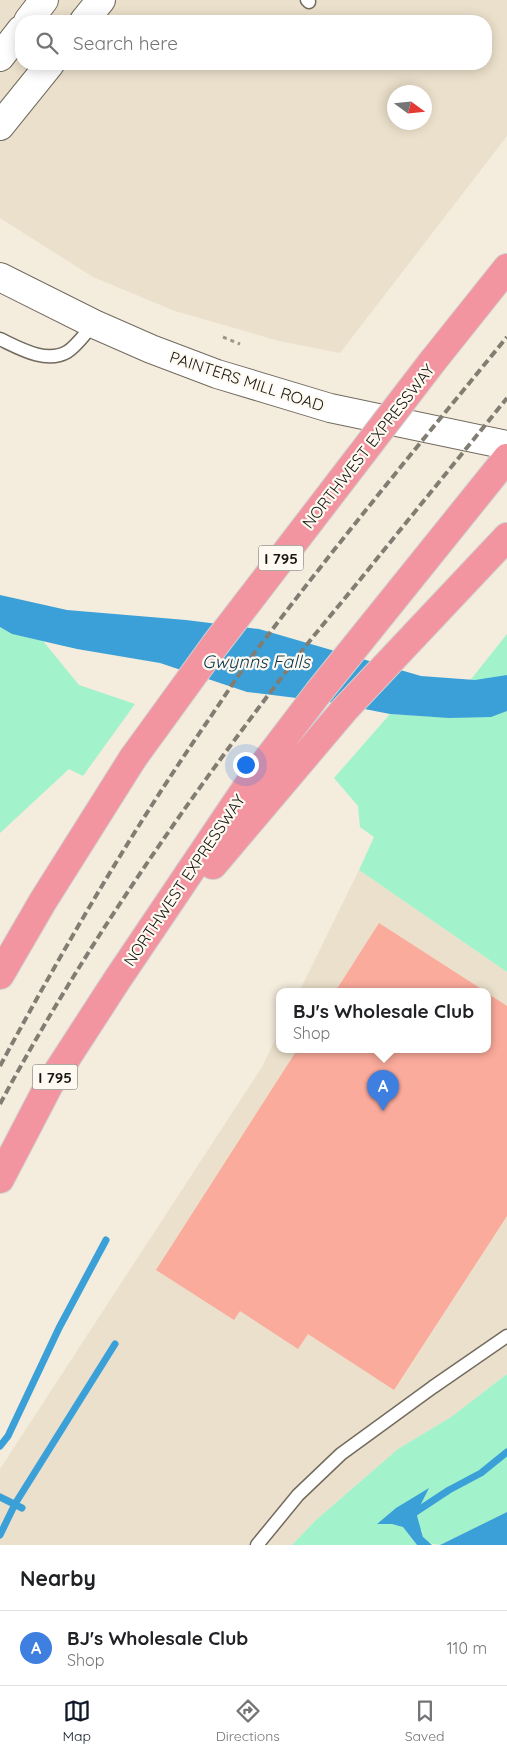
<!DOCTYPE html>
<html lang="en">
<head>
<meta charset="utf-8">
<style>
  body { margin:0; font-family:Quicksand,sans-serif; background:#f2f2f2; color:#202124 }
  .compass { position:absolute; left:387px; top:85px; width:45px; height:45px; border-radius:50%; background:#fff; box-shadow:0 2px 12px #0003; rotate:105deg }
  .you { position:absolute; left:245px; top:764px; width:18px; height:18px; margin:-12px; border:4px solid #fff; border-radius:50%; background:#1a73e8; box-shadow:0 0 0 8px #1a73e833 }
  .badge { display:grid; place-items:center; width:32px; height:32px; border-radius:50%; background:#111827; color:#fff; font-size:16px; font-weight:700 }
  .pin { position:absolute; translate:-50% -41px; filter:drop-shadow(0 1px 2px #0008) }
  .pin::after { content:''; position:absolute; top:26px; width:18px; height:15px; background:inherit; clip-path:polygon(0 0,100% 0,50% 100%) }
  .popup { position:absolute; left:276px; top:988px; width:215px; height:65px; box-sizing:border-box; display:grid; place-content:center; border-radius:10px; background:#fff; filter:drop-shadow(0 1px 4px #0005); font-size:16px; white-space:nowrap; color:#757577 }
  .popup b { font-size:19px; color:#202124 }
  .popup::after { content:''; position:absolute; left:50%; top:100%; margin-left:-10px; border:10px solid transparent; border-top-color:#fff }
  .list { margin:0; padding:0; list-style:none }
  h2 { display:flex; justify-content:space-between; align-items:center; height:65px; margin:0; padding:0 20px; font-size:21px }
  h2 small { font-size:16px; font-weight:400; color:#757577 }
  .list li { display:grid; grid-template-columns:32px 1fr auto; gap:15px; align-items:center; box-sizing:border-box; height:75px; padding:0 20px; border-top:1px solid #e0e0e0 }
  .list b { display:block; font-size:19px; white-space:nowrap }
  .list p { margin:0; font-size:16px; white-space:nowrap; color:#757577 }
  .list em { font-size:16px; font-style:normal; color:#757577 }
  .icon { flex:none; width:28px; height:28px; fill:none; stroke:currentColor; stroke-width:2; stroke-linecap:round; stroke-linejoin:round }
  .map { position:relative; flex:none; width:507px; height:1545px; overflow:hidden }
  .search { position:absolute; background:#fff; box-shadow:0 2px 12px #0003; left:15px; right:15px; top:15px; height:55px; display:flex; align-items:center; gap:12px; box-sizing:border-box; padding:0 18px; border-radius:20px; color:#757577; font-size:19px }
  .sheet { height:140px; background:#fff }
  nav { display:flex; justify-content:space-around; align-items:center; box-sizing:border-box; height:70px; border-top:1px solid #e0e0e0; background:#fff; font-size:14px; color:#757577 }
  nav a { display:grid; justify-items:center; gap:2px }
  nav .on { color:#111827 }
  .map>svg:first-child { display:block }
</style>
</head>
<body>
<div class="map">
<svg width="507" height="1545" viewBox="0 0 507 1545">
  <rect width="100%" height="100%" fill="#f4ecdd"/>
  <!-- built -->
  <path fill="#ebe0cb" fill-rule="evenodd" d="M 0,0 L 507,0 L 507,136 L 340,353 L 279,341 L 175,311 L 93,277 L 0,218 ZM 21,21 L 486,21 L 486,64 L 21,64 ZM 394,92 L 424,92 L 424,122 L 394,122 Z
    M 359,870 L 507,972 L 507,1374 L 451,1417 L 398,1449 L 316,1520 L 292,1545 L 0,1545 L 0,1469 L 262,1067 L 279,1032 L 279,1050 L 487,1050 L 487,992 L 299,992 Z"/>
  <!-- green -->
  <path fill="#a2f3cc" d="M 0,627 L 12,634 L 43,641 L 79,685 L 135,704 L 83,776 L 69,769 L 0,833 Z
    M 507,634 L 507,972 L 359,870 L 374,837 L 360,827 L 358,806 L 334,778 L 390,714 L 441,717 Z
    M 507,1374 L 507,1512 L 440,1545 L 428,1543 L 423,1537 L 422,1530 L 406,1531 L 417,1545 L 292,1545 L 316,1520 L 398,1449 L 451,1417 Z"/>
  <!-- water -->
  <path fill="#3ba0d7" d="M 0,595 L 67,610 L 186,620 L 259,629 L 421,676 L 475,680 L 507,675 L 507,711 L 491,717 L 449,718 L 390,714 L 329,702 L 247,692 L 160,663 L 77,649 L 12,634 L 0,627 Z
    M 429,1488 L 420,1506 L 417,1516 L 423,1537 L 432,1545 L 417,1545 L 403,1527 L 392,1524 L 377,1524 L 396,1508 Z
    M 507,1512 L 507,1545 L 440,1545 Z"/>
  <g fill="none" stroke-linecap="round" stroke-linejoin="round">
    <!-- stream -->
    <path stroke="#3ba0d7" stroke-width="7" d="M 0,1446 L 8,1436 L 59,1328 L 106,1240
      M 0,1497 L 22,1508
      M 411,1515 L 449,1490 L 481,1473 L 507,1452
      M 0,1535 L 15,1504 L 115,1344"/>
  </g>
  <!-- building -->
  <path fill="#fbab9b" d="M 379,923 L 486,992 L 335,992 Z
    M 487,993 L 507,1006 L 507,1216 L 394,1390 L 308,1334 L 298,1349 L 240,1311 L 234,1320 L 156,1270 L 297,1050 L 487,1050 Z"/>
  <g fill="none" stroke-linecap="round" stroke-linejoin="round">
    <defs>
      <path id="lane" d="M 307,0 L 309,2
        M 0,339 C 19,348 46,364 67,352 C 77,346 86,332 94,324
        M 257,1545 L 298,1495 L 341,1454 L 433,1387 L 507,1336"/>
      <path id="secondary" d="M 28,21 L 44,0
        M 84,21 L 101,0
        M 0,57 L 21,30
        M 0,126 L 50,64
        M 0,277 L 94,324 L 151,349 L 217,374 L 330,408 L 507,445"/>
      <path id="highway" d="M 432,362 L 507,268
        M 213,865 L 345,709 L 507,537
        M 0,975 L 43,901 L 133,758
        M 0,1179 L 49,1085 L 117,980 L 251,781 L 318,693 L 507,458"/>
    </defs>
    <!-- lane casing -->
    <use href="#lane" stroke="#726b5e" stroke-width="15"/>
    <!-- secondary casing -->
    <use href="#secondary" stroke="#726b5e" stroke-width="30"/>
    <!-- highway casing -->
    <use href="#highway" stroke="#d1d0cf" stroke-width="30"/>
    <!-- path -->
    <path stroke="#9c968b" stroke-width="3" stroke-dasharray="4 4" stroke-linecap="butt" d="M 223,337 L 240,344"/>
    <!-- lane -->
    <use href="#lane" stroke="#fff" stroke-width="12"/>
    <!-- secondary -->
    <use href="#secondary" stroke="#fff" stroke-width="28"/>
    <!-- highway -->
    <use href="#highway" stroke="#f394a1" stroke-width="28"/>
    <!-- rail -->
    <path stroke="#827d73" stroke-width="4" stroke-dasharray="8 4" stroke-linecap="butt" d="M 0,1066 C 63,949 130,834 205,725 C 221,702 236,678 253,655 C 334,547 421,442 507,337
      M 0,1104 C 81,953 178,813 282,677 C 306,644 333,613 359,581 C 408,520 458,459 507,398"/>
    <defs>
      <path id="highway-bridge" d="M 133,758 L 215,645 L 432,362"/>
    </defs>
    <!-- highway-bridge casing -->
    <use href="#highway-bridge" stroke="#d1d0cf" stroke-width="30" stroke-linecap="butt"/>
    <!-- highway-bridge -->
    <use href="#highway-bridge" stroke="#f394a1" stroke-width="28"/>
  </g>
  <g text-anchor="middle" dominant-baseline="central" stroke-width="4.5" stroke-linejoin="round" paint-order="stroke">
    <!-- shield labels -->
    <g fill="#fefaf1" stroke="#5d5a54" stroke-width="1">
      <rect x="258.5" y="545.5" width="45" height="25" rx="4"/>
      <rect x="32.5" y="1064.5" width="45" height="25" rx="4"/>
    </g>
    <g font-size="15" font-weight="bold" fill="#181611">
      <text x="281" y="558">I 795</text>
      <text x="55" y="1077">I 795</text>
    </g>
    <!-- street labels -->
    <g font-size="16" fill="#181611" stroke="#fefaf1">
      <text transform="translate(247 381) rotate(18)">PAINTERS MILL ROAD</text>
      <text transform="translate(368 446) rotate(-52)">NORTHWEST EXPRESSWAY</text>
      <text transform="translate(184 880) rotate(-56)">NORTHWEST EXPRESSWAY</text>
    </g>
    <!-- water labels -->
    <g font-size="18" font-style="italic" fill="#0e3950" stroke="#fefaf1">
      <text x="256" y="661">Gwynns Falls</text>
    </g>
  </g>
</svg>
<svg class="compass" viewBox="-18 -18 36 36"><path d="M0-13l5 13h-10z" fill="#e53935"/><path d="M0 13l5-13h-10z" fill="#757577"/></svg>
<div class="you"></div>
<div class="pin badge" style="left:383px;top:1111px;background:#3f7fe0">A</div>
<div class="popup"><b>BJ's Wholesale Club</b>Shop</div>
<div class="search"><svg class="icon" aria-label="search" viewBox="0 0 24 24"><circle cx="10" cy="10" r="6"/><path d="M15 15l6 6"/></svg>Search here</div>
</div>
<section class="sheet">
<h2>Nearby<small></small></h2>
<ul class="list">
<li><span class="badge" style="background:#3f7fe0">A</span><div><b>BJ's Wholesale Club</b><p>Shop</p></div><em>110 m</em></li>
</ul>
</section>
<nav>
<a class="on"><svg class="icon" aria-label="map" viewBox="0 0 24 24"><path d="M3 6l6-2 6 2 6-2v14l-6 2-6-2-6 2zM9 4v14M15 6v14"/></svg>Map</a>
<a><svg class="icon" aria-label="directions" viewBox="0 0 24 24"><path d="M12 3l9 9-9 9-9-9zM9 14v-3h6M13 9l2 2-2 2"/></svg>Directions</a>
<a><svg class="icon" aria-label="saved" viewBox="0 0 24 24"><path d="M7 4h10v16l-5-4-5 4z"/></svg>Saved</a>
</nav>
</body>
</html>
